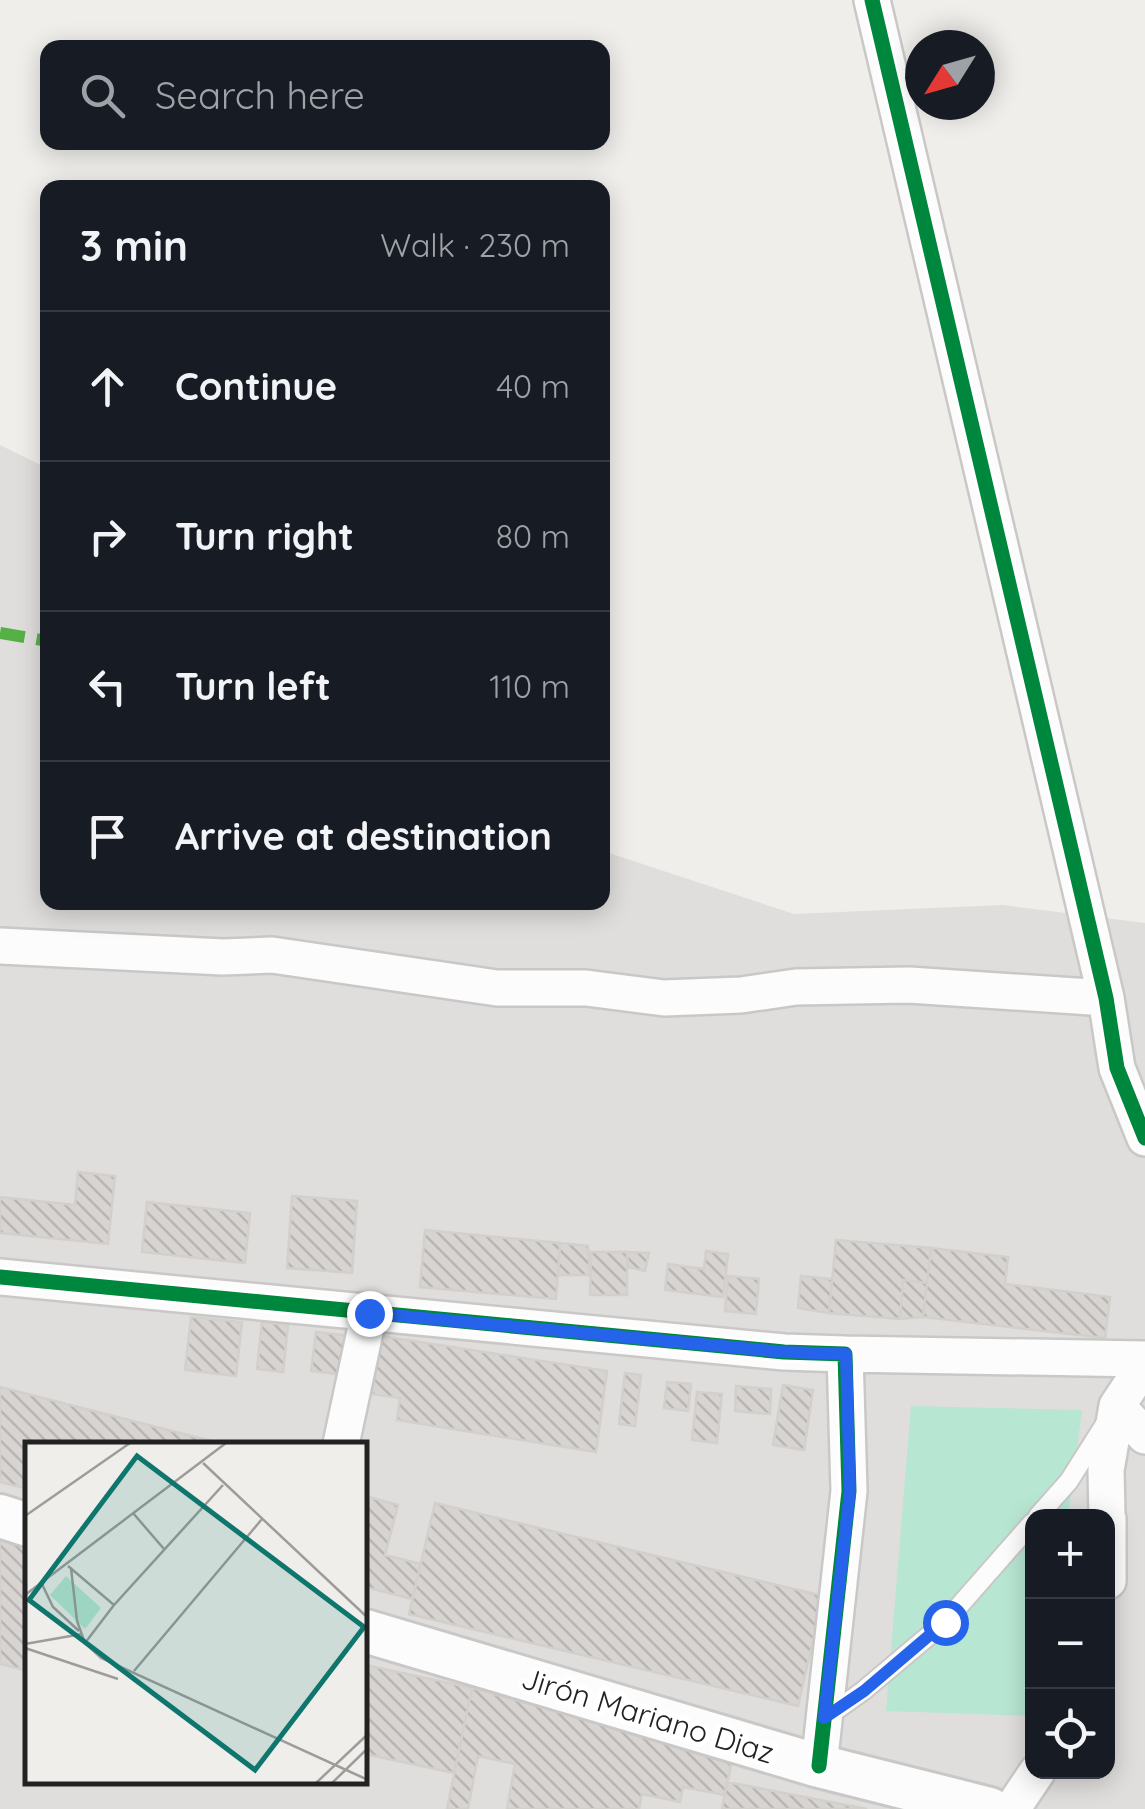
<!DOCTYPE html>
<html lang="en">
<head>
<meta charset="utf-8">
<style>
  body { margin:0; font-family:Quicksand,sans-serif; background:#242831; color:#f1f3f6 }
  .controls { position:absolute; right:30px; bottom:30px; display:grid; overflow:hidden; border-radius:20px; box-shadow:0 5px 25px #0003 }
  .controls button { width:90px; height:90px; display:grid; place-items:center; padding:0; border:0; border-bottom:2px solid #363941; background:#171b24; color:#f1f3f6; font:50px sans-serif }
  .compass { position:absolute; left:905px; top:30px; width:90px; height:90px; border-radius:50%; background:#171b24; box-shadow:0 5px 25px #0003; rotate:233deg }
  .stop { position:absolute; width:30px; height:30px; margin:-22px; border:8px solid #2563eb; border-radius:50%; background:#fff }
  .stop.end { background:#2563eb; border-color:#fff; box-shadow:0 2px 10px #0008 }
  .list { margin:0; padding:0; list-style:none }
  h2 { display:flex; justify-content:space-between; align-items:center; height:130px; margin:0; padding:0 40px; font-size:42px }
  h2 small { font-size:32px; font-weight:400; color:#9ea1a6 }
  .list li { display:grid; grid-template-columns:65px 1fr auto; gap:30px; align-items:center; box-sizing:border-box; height:150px; padding:0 40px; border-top:2px solid #363941 }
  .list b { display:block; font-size:38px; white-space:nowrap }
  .list em { font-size:32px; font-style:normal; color:#9ea1a6 }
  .icon { flex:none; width:55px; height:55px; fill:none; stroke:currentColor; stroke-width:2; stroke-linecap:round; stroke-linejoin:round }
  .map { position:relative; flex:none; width:1145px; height:1809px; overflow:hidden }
  .search { position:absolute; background:#171b24; box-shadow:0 5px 25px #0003; left:40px; top:40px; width:570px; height:110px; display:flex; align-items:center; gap:25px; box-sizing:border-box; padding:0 35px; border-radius:20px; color:#9ea1a6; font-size:38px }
  .panel { position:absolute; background:#171b24; box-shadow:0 5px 25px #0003; left:40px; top:180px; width:570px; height:730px; border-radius:20px }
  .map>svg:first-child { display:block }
</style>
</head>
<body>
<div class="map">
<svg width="1145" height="1809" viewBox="0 0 1145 1809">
  <defs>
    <pattern id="building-back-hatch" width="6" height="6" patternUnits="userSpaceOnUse" patternTransform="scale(2.5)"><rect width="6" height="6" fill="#d7d4d2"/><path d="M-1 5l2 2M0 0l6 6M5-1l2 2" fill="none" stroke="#b8b6b4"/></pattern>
  </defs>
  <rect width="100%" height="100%" fill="#f0eeeb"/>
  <!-- residential -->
  <path fill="#dfdedc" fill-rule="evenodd" d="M 0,445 L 47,468 L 48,902 L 602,902 L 603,851 L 794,914 L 1003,905 L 1145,923 L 1145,1809 L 0,1809 ZM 28,1444 L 365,1444 L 365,1782 L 28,1782 ZM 1032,1516 L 1108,1516 L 1108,1772 L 1032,1772 Z"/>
  <!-- pitch -->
  <path fill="#b7e6d2" d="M 911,1406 L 1082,1410 L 1068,1516 L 1032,1516 L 1032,1716 L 886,1711 Z"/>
  <!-- building -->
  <path fill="url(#building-back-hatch)" stroke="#d3d0cc" stroke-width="2.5" d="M 78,1172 L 115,1176 L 108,1244 L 0,1233 L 0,1197 L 75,1205 Z
    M 292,1196 L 357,1201 L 352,1273 L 287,1268 Z
    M 147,1202 L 250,1213 L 245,1263 L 142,1252 Z
    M 425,1230 L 560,1243 L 556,1299 L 420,1287 Z
    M 836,1240 L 931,1248 L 927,1283 L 903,1280 L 900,1319 L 829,1313 Z
    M 560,1243 L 588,1246 L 590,1275 L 558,1275 Z
    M 931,1248 L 1008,1257 L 1005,1284 L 1110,1297 L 1105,1338 L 923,1317 Z
    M 706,1251 L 728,1254 L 723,1297 L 665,1290 L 668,1264 L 704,1269 Z
    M 591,1252 L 627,1252 L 627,1295 L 590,1295 Z
    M 627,1252 L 649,1253 L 645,1271 L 628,1267 Z
    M 728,1276 L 759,1279 L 756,1314 L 725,1311 Z
    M 801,1276 L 832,1279 L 829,1313 L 798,1308 Z
    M 903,1280 L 927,1283 L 923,1317 L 900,1319 Z
    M 191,1317 L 242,1322 L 236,1376 L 185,1370 Z
    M 262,1322 L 288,1325 L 283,1372 L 257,1369 Z
    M 316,1332 L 351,1336 L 346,1375 L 311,1371 Z
    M 381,1336 L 607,1371 L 596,1452 L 397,1420 L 400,1398 L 372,1394 Z
    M 625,1373 L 641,1375 L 635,1426 L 619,1424 Z
    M 667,1382 L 691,1384 L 688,1411 L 664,1408 Z
    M 783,1385 L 813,1390 L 804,1450 L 773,1445 Z
    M 736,1386 L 771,1389 L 770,1414 L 735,1411 Z
    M 0,1387 L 223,1444 L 28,1444 L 28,1489 L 0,1482 Z
    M 697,1392 L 722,1394 L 717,1443 L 692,1440 Z
    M 365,1496 L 398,1505 L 385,1555 L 421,1564 L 412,1599 L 365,1587 Z
    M 435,1503 L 823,1596 L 798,1706 L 409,1614 Z
    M 0,1539 L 28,1546 L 28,1671 L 0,1664 Z
    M 365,1665 L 472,1688 L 454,1773 L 365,1754 Z
    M 472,1688 L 732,1760 L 725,1795 L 683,1787 L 680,1802 L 642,1794 L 639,1809 L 507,1809 L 515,1764 L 478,1756 L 468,1809 L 447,1809 Z
    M 727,1782 L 867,1809 L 722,1809 Z"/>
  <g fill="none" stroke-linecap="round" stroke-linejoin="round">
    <defs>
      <path id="service" d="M 1038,1516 L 1069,1481 L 1105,1424
        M 825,1718 L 863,1691 L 945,1622 L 1032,1523"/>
      <path id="minor" d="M 872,0 L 1106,998 L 1117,1068 L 1145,1138
        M 0,946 L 223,957 L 272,955 L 497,988 L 586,988 L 664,998 L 741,995 L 796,987 L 909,985 L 1106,998
        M 0,1277 L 784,1352 L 845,1354 L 849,1491 L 819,1766
        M 845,1354 L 1145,1359
        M 1117,1406 L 1145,1436
        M 341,1444 L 369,1313
        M 1107,1516 L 1106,1470 L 1117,1406 L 1145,1364
        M 1108,1519 L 1108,1581
        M 1012,1809 L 1037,1772"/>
      <path id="tertiary" d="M 0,1516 L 28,1525
        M 365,1631 L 819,1766 L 990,1809"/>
    </defs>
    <!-- service casing -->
    <use href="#service" stroke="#c9c8c7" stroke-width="22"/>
    <!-- minor casing -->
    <use href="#minor" stroke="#c9c8c7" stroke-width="40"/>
    <!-- tertiary casing -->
    <use href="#tertiary" stroke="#c9c8c7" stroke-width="48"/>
    <!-- service -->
    <use href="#service" stroke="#fdfcfc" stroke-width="18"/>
    <!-- minor -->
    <use href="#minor" stroke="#fdfcfc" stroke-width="35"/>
    <!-- tertiary -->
    <use href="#tertiary" stroke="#fdfcfc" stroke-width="42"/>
    <!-- quiet -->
    <path stroke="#55b145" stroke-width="12" stroke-dasharray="25 12" stroke-linecap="butt" d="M 0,633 L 48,641"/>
    <defs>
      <path id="cycleway" d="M 872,0 L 1106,998 L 1117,1068 L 1145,1138
        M 0,1277 L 784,1352 L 845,1354 L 849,1491 L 819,1766"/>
    </defs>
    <!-- cycleway casing -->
    <use href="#cycleway" stroke="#fff" stroke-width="21"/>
    <!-- cycleway -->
    <use href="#cycleway" stroke="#00873e" stroke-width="15"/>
  </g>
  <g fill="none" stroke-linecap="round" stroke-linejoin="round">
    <!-- route -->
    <path stroke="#2563eb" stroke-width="12" d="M 369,1313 L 784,1352 L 846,1354 L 850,1491 L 824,1718 L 864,1691 L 945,1622"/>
  </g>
  <g text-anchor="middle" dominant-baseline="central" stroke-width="10" stroke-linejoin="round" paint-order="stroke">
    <!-- street labels -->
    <g font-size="30" fill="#222" stroke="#fff">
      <text transform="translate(648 1715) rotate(17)">Jirón Mariano Diaz</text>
    </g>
  </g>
  <!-- overview -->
  <g transform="translate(25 1442)">
    <rect width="342" height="342" fill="#f0eeeb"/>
    <path d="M 41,134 L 76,166 L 60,187 L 25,153 Z" fill="#b7e6d2"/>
    <path fill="none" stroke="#9e9c9b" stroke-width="2.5" d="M 178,21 L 343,176M 108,71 L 139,107M 0,74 L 105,1M 43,124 L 89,163 L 198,43M 46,126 L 52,179 L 60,201 L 76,216 L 343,338M 16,140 L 28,165 L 54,189M 0,153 L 201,1M 60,201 L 89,163M 0,202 L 57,192M 0,206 L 93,237M 109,229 L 237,77M 291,341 L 343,292M 307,341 L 343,306"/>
    <path fill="#0f766e" fill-opacity="0.15" stroke="#0f766e" stroke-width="5" d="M 112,14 L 339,185 L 230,328 L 4,158 Z"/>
    <rect width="342" height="342" fill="none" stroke="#222" stroke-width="5"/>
  </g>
</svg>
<div class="controls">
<button>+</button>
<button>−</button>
<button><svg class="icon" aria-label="locate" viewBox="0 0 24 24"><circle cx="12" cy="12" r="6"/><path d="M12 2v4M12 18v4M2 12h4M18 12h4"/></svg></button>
</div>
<svg class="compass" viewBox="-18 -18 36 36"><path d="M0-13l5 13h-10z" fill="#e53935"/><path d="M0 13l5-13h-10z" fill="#9ea1a6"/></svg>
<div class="stop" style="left:945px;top:1622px"></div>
<div class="stop end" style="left:369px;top:1313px"></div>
<div class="search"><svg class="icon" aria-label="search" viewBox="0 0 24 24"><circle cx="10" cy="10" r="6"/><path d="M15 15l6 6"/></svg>Search here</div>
<section class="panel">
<h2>3 min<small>Walk · 230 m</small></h2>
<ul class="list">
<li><svg class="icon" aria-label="ahead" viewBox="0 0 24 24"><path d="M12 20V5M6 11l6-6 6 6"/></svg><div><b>Continue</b></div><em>40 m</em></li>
<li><svg class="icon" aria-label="right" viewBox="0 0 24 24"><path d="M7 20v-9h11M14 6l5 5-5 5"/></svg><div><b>Turn right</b></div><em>80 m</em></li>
<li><svg class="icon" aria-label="left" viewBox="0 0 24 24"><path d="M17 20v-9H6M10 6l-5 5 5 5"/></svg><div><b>Turn left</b></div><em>110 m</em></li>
<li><svg class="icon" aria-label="arrive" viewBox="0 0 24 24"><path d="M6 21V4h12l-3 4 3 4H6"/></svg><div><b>Arrive at destination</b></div></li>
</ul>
</section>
</div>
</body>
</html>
